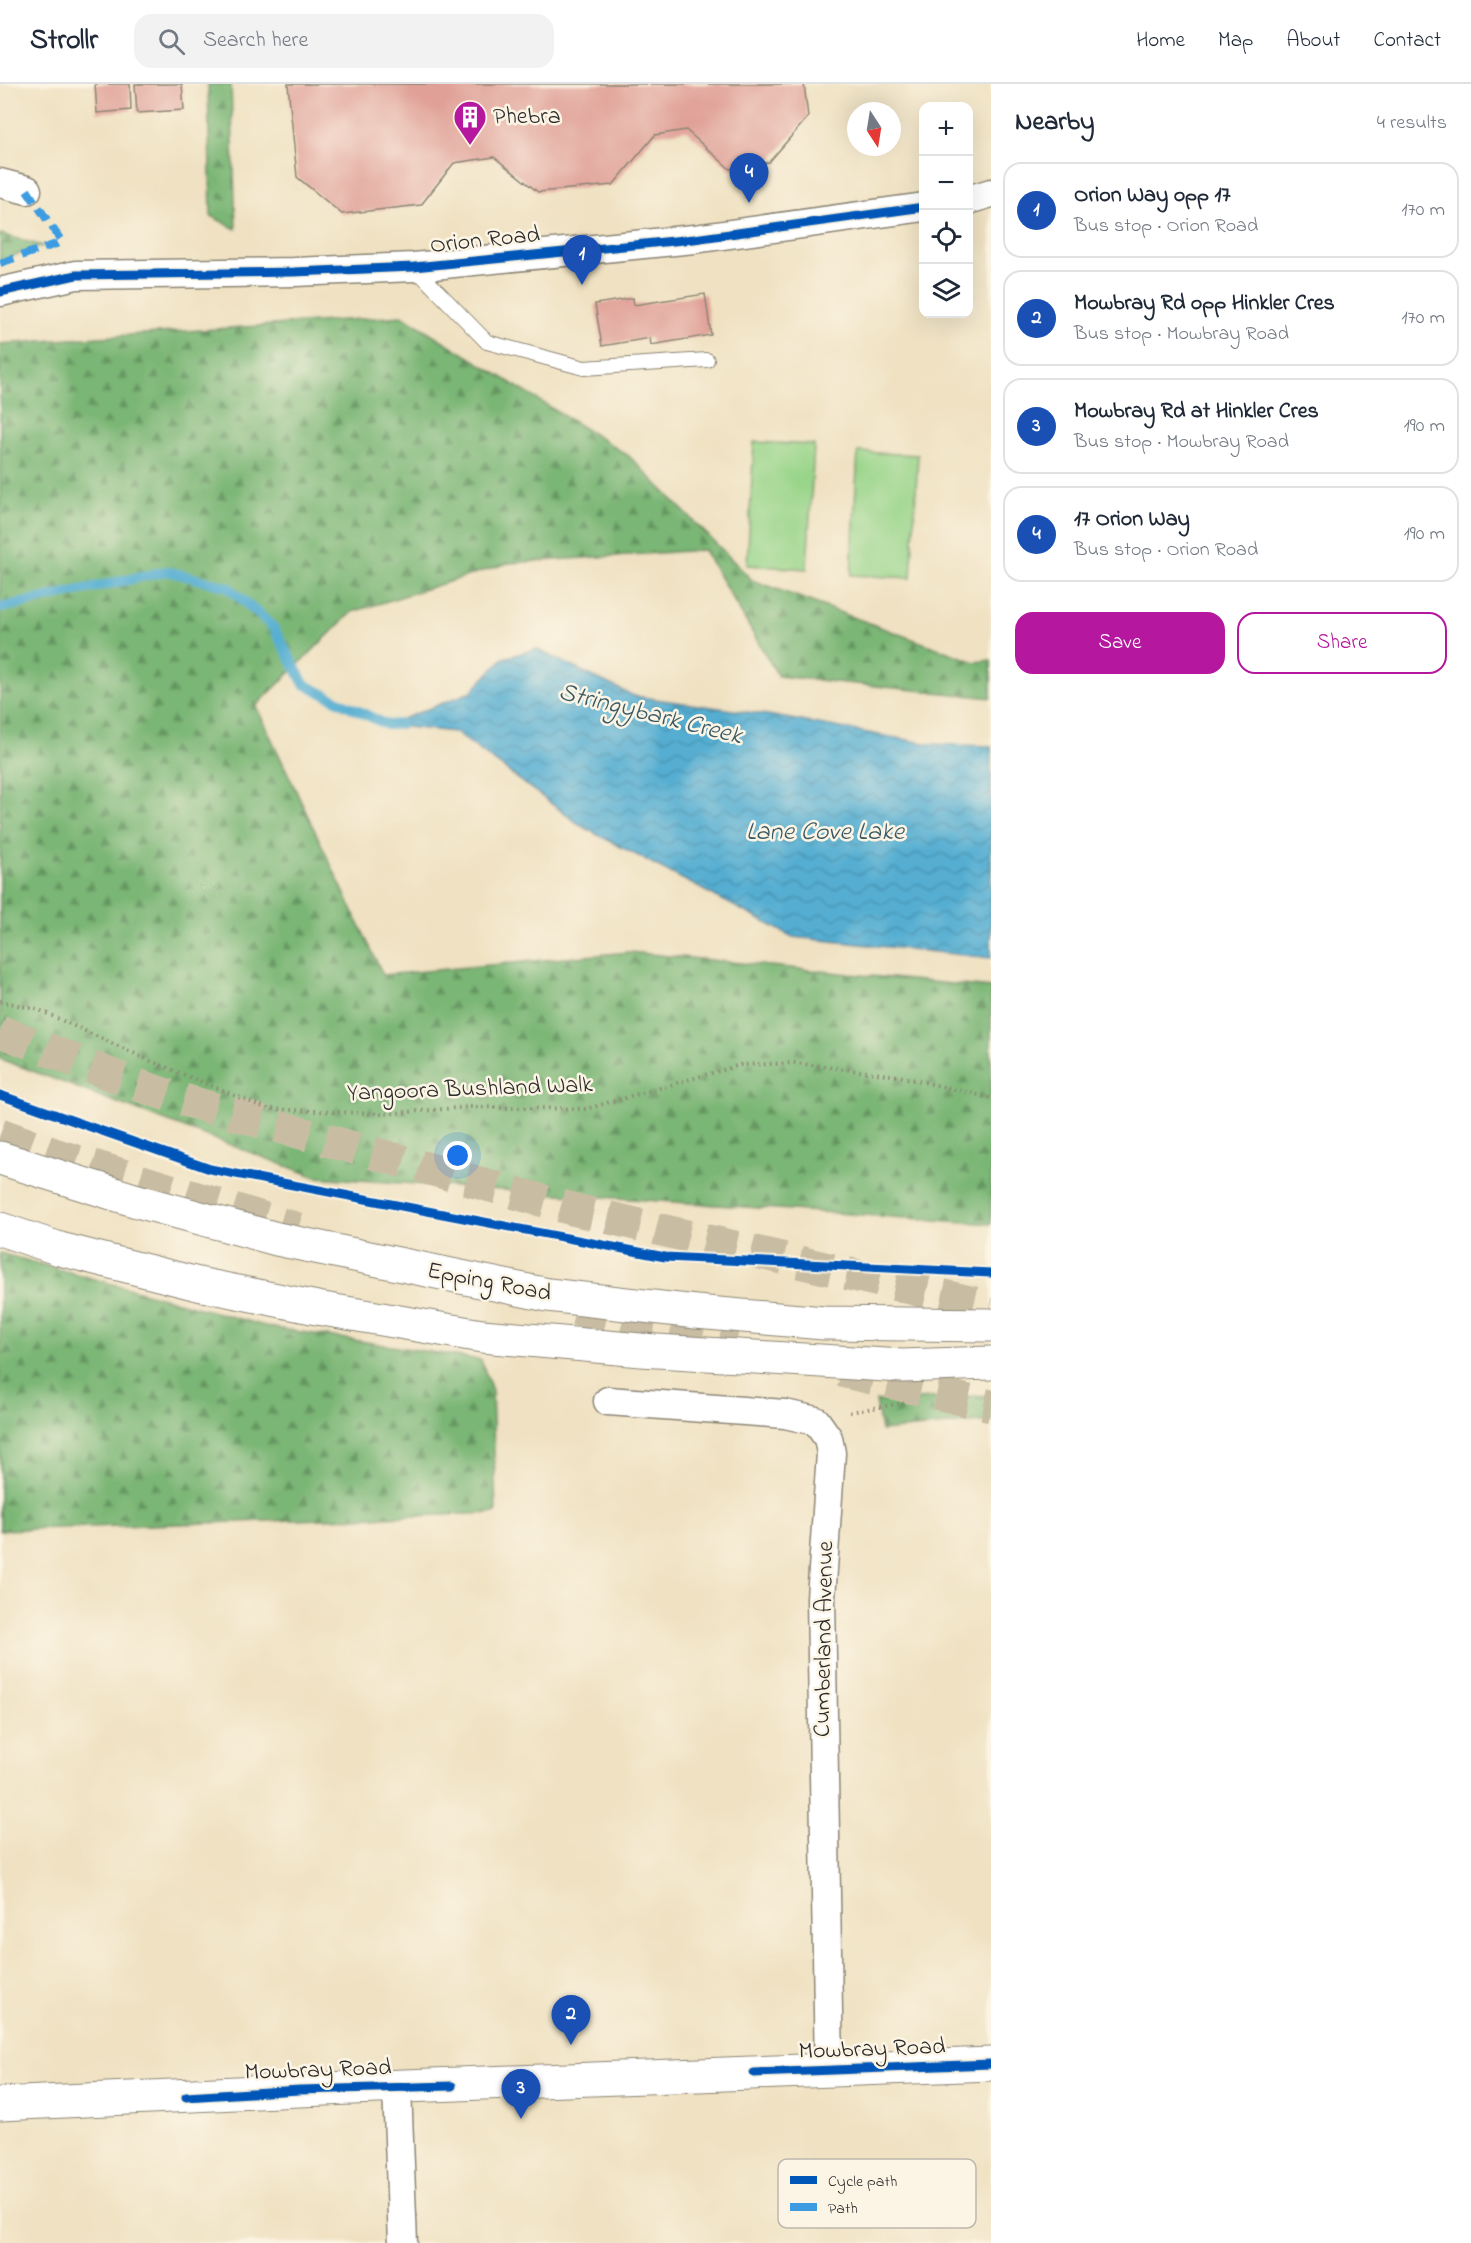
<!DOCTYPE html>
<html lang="en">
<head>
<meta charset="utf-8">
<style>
  body { margin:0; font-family:"Indie Flower",sans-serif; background:#f2f2f3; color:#1f2937 }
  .controls { position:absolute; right:18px; top:18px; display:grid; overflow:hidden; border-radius:12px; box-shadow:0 6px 24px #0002 }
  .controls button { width:54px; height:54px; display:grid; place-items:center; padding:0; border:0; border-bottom:2px solid #e0e1e3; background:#fff; color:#1f2937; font:30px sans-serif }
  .compass { position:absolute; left:847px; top:18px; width:54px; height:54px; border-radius:50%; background:#fff; box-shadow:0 6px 24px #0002; rotate:168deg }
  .you { position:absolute; left:458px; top:1072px; width:21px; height:21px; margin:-15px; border:4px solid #fff; border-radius:50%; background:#1a73e8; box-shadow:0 0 0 9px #1a73e833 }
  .badge { display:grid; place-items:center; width:39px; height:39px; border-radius:50%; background:#b5179e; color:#fff; font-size:20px; font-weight:700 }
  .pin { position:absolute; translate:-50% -50px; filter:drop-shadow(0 2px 3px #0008) }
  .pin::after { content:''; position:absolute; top:32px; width:21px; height:18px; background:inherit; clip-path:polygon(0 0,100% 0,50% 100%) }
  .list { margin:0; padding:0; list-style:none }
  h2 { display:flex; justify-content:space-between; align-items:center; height:78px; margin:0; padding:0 24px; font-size:26px }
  h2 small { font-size:20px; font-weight:400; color:#747a83 }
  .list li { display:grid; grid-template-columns:39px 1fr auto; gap:18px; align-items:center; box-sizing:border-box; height:96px; margin:0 12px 12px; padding:0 12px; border:2px solid #e0e1e3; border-radius:18px }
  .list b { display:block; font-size:22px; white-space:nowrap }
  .list p { margin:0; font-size:20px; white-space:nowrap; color:#747a83 }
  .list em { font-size:20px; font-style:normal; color:#747a83 }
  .actions { display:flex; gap:12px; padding:18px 24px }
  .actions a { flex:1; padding:14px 0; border:2px solid #b5179e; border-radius:18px; text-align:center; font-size:21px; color:#b5179e }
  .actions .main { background:#b5179e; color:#fff }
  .icon { flex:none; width:33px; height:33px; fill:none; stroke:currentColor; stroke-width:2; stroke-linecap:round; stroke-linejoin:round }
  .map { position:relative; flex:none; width:991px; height:2159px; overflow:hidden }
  header { display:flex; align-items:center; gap:36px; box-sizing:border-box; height:84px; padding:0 30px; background:#fff; border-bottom:2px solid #e0e1e3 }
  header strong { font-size:28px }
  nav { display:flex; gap:33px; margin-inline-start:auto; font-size:21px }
  .search { width:420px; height:54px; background:#f2f2f3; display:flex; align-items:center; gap:15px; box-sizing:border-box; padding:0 21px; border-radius:18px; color:#747a83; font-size:22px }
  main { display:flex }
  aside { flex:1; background:#fff }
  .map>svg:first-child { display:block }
</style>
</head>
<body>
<header>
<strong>Strollr</strong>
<div class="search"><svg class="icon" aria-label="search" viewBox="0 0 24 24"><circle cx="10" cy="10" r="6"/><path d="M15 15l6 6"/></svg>Search here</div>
<nav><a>Home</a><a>Map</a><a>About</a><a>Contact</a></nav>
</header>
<main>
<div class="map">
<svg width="991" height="2159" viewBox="0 0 991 2159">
  <defs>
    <pattern id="forest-firs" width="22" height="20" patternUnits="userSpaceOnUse" patternTransform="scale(1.5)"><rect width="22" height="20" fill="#7ab675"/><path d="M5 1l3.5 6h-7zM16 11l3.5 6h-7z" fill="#649460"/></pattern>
    <pattern id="water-waves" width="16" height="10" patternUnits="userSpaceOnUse" patternTransform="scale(1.5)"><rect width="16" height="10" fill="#54aed2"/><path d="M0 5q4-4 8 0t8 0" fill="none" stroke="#468eab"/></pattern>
  </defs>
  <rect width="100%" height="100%" fill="#fcf5e5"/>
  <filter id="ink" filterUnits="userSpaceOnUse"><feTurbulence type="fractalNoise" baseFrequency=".0167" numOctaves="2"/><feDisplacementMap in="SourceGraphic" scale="12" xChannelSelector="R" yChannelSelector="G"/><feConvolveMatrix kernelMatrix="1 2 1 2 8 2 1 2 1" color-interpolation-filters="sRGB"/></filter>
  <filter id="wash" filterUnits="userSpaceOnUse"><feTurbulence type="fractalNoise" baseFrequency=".008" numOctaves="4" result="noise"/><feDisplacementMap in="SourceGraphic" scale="24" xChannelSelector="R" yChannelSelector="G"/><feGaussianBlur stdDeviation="1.35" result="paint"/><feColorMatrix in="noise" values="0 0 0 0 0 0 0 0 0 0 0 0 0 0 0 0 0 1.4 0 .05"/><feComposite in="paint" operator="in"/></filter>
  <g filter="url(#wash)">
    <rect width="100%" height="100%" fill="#efe1c1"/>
    <!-- forest -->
    <path fill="url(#forest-firs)" stroke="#527050" stroke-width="1.5" d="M 208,0 L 231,0 L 236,145 L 211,132 Z
      M 0,150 L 43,162 L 0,176 Z
      M 403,232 L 629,372 L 752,496 L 975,578 L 991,576 L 991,614 L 778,592 L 704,466 L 509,479 L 352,528 L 256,622 L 383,891 L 629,868 L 991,904 L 991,1140 L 316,1093 L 0,975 L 0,260 Z
      M 0,1169 L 269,1243 L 481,1276 L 492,1307 L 496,1429 L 0,1446 Z
      M 991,1311 L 991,1337 L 881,1347 L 876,1317 Z"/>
    <!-- park -->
    <path fill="#98d489" stroke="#62805a" stroke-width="1.5" d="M 754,358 L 814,361 L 807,485 L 747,481 Z
      M 858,368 L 918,371 L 911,494 L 851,491 Z"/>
    <!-- water -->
    <path fill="url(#water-waves)" stroke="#406c7e" stroke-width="1.5" d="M 536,565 L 634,612 L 768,631 L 930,660 L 991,662 L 991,874 L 793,853 L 583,743 L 455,648 L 387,641 L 471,608 L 503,574 Z"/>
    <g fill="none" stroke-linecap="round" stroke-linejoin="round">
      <!-- stream -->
      <path stroke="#54aed2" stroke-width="10" d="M 0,524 L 167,487 L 228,503 L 273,543 L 304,600 L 387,641 L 400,640"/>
    </g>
    <g id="blocks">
      <!-- building -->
      <path fill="#e0a097" d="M 95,0 L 130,0 L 131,26 L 97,29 Z
        M 135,0 L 182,0 L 184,26 L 137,29 Z
        M 288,0 L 804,0 L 808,33 L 769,78 L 730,85 L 686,46 L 655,51 L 613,101 L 538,108 L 494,73 L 454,79 L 421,121 L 342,130 L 297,93 Z
        M 705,210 L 711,251 L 651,261 L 650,254 L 602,262 L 595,220 L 633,214 L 634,221 Z"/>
    </g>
  </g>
  <g filter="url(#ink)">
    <use href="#blocks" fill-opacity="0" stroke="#8d8676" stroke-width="1.5"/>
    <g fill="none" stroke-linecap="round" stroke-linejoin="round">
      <!-- highway-tunnel -->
      <path stroke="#c8bda3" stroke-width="33" stroke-dasharray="33 16" stroke-linecap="butt" d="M 0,947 L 132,999 L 173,1013 L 576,1126 L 991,1223
        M 0,1050 L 54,1070 L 298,1145
        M 575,1225 L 735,1263
        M 841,1287 L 991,1322"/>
      <defs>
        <path id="lane" d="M 414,183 L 487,258 L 584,284 L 707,276"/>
        <path id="street" d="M 0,99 L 27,106
          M 968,116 L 991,109
          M 0,208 L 76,191 L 294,188 L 414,183 L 694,155 L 924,123
          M 608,1317 L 785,1330 L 816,1337 L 828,1354 L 831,1369 L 821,1514 L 829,1987
          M 397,2004 L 403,2159"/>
        <path id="secondary" d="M 0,2020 L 299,2006 L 991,1980"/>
        <path id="primary" d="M 0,1074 L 134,1116 L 277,1155 L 548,1211 L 696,1228 L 824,1239 L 991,1241
          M 0,1145 L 60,1165 L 198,1200 L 317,1224 L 482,1252 L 641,1266 L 902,1282 L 991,1279"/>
      </defs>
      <!-- lane casing -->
      <use href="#lane" stroke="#8d8676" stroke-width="16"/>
      <!-- street casing -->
      <use href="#street" stroke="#8d8676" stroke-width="31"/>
      <!-- secondary casing -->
      <use href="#secondary" stroke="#8d8676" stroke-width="35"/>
      <!-- primary casing -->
      <use href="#primary" stroke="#8d8676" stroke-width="35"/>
      <!-- path -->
      <path stroke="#8d8676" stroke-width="4" stroke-dasharray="1.5 4.5" stroke-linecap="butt" d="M 0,917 L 39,926 L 153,978 L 268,1025 L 383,1030 L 469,1023 L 586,1025 L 740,981 L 795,979 L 898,992 L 991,1014
        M 850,1328 L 904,1319"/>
      <!-- lane -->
      <use href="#lane" stroke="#fff" stroke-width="14"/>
      <!-- street -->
      <use href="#street" stroke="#fff" stroke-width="28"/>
      <!-- secondary -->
      <use href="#secondary" stroke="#fff" stroke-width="33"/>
      <!-- primary -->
      <use href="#primary" stroke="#fff" stroke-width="33"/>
      <!-- quiet -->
      <path stroke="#3d9ce1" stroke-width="8" stroke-dasharray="15 8" stroke-linecap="butt" d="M 0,179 L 62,158 L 27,106"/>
      <defs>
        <path id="cycleway" d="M 0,208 L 76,191 L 294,188 L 414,183 L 694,155 L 924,123
          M 0,1011 L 210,1085 L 665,1173 L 991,1189
          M 754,1989 L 991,1980
          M 186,2013 L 299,2006 L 452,2002"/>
      </defs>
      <!-- cycleway casing -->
      <use href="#cycleway" stroke="#fcf5e5" stroke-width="13"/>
      <!-- cycleway -->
      <use href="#cycleway" stroke="#0057b8" stroke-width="9"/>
    </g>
  </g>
  <!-- icons -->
  <defs>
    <symbol id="building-pin" viewBox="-11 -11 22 30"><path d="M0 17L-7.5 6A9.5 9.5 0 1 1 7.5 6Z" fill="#b5179e" stroke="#fcf5e5"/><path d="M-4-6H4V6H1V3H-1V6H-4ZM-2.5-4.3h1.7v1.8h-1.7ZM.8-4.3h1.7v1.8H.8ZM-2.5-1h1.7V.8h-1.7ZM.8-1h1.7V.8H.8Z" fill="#fff"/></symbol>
  </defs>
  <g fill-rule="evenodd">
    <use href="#building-pin" x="451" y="14" width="38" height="52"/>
  </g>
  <g text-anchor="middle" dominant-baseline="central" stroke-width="5" stroke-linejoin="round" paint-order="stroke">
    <!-- poi labels -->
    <g font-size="24" fill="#2b2b2b" stroke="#fcf5e5" text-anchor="start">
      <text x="493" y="33">Phebra</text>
    </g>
    <!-- street labels -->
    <g font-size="24" fill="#2b2b2b" stroke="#fcf5e5">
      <text transform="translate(485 157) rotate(-6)">Orion Road</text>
      <text transform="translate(470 1006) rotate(-2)">Yangoora Bushland Walk</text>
      <text transform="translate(489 1199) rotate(11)">Epping Road</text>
      <text transform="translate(825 1555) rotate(-89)">Cumberland Avenue</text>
      <text transform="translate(872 1966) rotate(-2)">Mowbray Road</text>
      <text transform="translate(318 1987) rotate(-2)">Mowbray Road</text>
    </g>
    <!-- water labels -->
    <g font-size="26" font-style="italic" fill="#395965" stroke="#fcf5e5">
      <text transform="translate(650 631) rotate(14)">Stringybark Creek</text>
      <text x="825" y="749">Lane Cove Lake</text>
    </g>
  </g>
  <!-- legend -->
  <rect x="778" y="2075" width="198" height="69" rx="9" fill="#fcf5e5" stroke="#bdb8ad" stroke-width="1.5"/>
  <rect x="790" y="2092" width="27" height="8" fill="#0057b8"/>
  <rect x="790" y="2119" width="27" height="8" fill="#3d9ce1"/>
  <g font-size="16" fill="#2b2b2b">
    <text x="828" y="2102">Cycle path</text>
    <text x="828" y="2129">Path</text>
  </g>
</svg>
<div class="controls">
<button>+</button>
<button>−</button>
<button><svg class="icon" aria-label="locate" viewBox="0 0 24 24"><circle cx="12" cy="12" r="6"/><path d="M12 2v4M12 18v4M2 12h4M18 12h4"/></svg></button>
<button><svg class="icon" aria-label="layers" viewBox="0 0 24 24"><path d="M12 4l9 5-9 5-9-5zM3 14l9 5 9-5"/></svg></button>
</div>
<svg class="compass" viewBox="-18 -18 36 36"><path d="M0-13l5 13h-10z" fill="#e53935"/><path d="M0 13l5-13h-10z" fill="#747a83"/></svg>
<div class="you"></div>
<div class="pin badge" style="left:582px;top:201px;background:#1a4fb4">1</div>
<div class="pin badge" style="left:571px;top:1961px;background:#1a4fb4">2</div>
<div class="pin badge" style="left:521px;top:2035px;background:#1a4fb4">3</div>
<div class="pin badge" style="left:749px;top:119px;background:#1a4fb4">4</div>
</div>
<aside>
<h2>Nearby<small>4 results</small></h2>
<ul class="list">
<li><span class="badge" style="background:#1a4fb4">1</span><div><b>Orion Way opp 17</b><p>Bus stop · Orion Road</p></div><em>170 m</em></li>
<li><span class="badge" style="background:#1a4fb4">2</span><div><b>Mowbray Rd opp Hinkler Cres</b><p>Bus stop · Mowbray Road</p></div><em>170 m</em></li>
<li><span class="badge" style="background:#1a4fb4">3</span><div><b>Mowbray Rd at Hinkler Cres</b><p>Bus stop · Mowbray Road</p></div><em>190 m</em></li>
<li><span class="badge" style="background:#1a4fb4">4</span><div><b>17 Orion Way</b><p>Bus stop · Orion Road</p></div><em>190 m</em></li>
</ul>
<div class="actions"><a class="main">Save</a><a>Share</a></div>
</aside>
</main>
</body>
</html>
